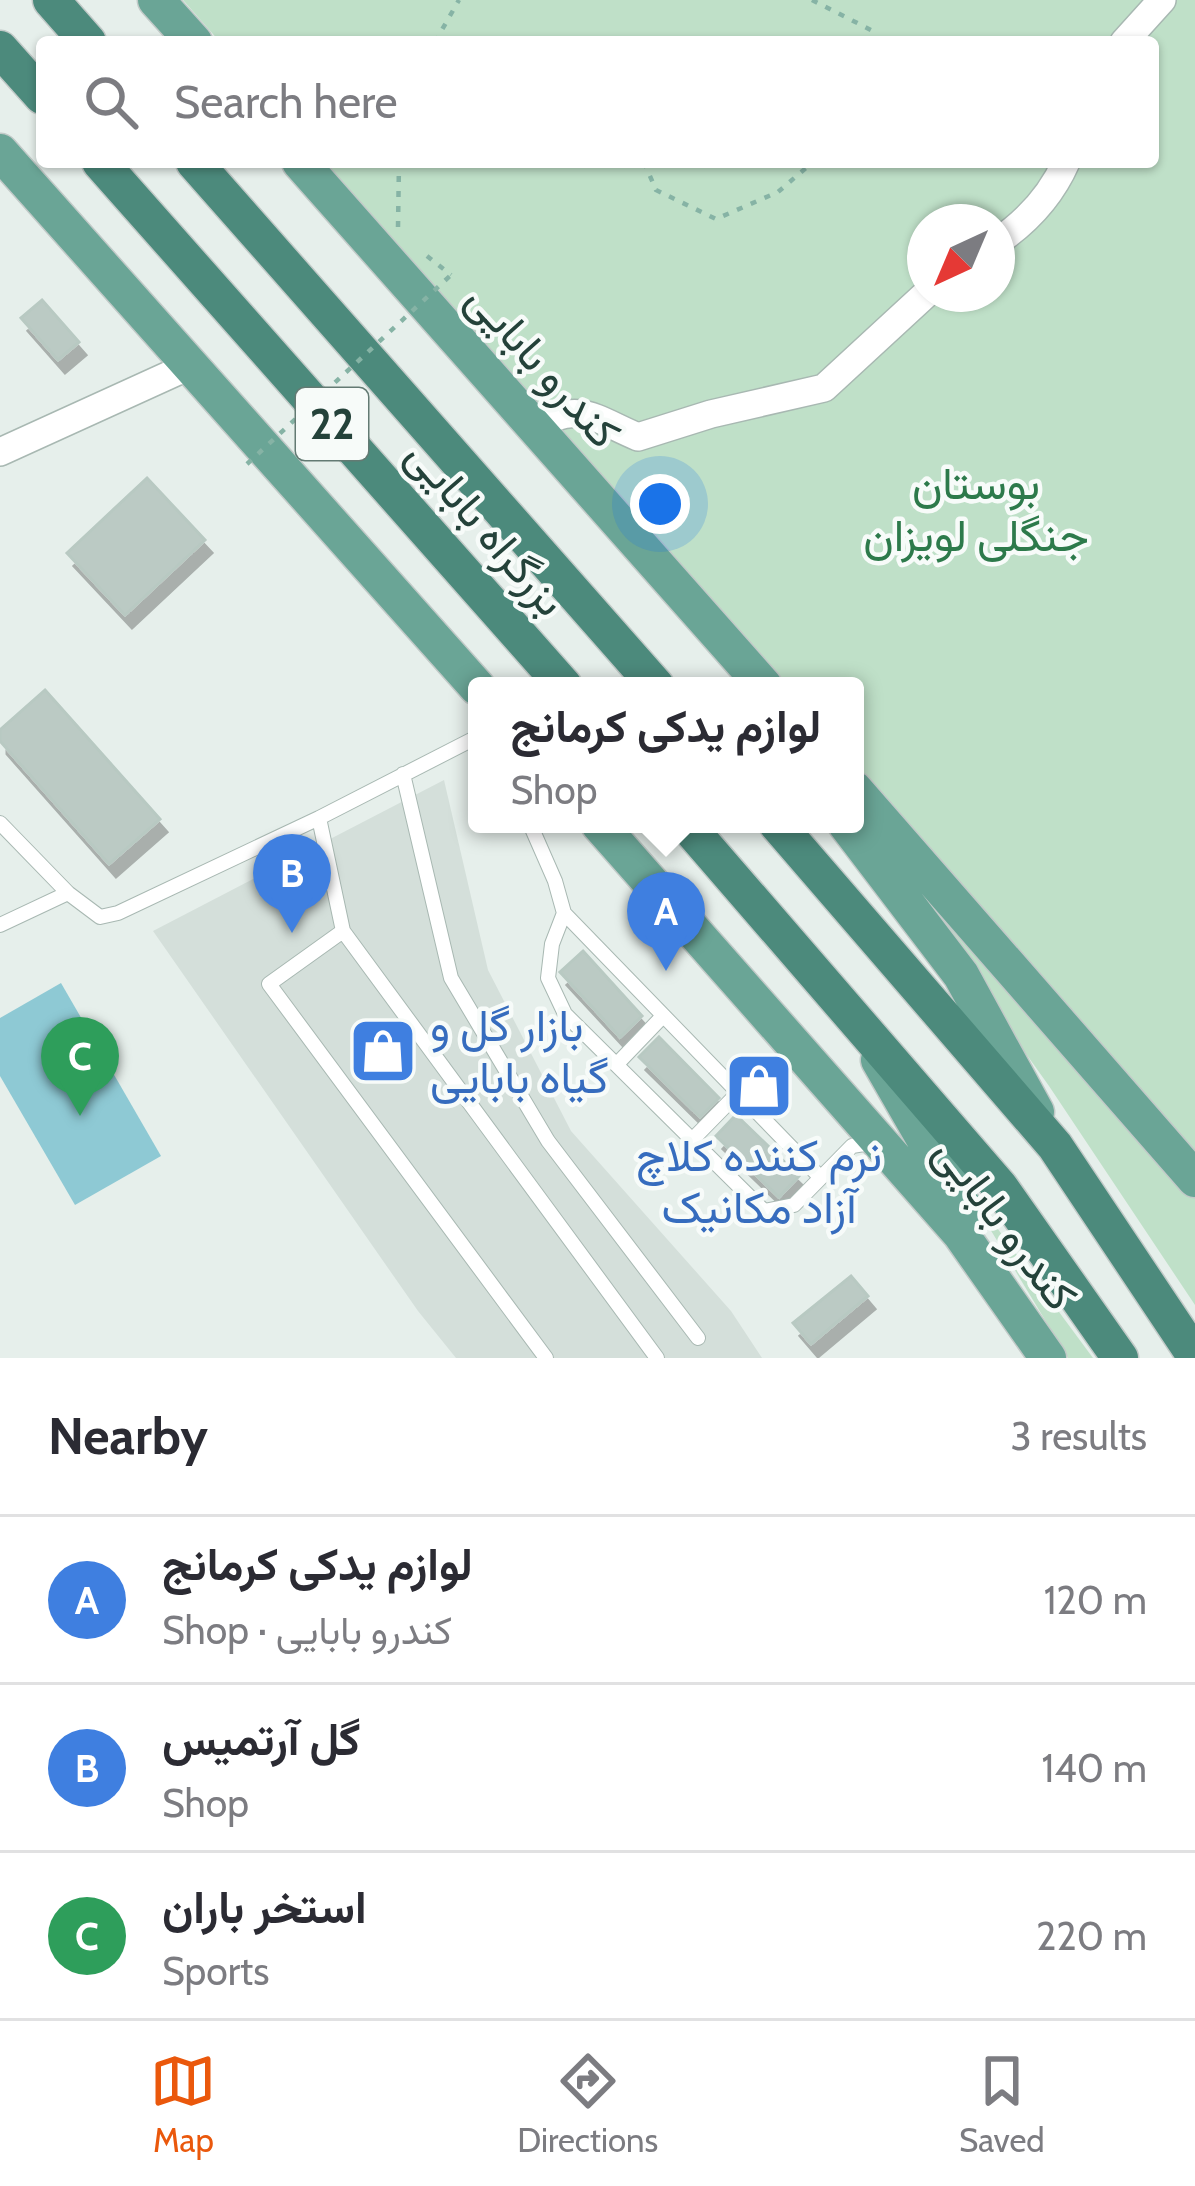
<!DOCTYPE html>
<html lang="en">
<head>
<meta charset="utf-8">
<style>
  body { margin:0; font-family:Cabin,Vazirmatn,sans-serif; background:#f2f2f3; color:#2b2b33 }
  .compass { position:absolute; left:907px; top:204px; width:108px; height:108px; border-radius:50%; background:#fff; box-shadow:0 3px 9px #0004; rotate:224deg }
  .you { position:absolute; left:660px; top:504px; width:42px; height:42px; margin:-30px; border:9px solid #fff; border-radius:50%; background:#1a73e8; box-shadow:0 0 0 18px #1a73e833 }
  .badge { display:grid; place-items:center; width:78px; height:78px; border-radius:50%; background:#ea580c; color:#fff; font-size:39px; font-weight:700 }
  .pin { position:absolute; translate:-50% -99px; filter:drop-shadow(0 3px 6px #0008) }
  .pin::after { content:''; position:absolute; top:63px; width:42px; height:36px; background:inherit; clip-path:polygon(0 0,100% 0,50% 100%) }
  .popup { position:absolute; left:468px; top:677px; width:396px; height:156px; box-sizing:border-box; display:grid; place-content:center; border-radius:12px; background:#fff; filter:drop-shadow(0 3px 9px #0005); font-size:39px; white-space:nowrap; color:#7c7c81 }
  .popup b { font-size:45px; color:#2b2b33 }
  .popup::after { content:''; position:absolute; left:50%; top:100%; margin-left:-24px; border:24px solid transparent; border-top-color:#fff }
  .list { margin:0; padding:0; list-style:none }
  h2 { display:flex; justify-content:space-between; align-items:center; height:156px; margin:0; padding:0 48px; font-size:51px }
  h2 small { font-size:39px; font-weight:400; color:#7c7c81 }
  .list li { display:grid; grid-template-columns:78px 1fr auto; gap:36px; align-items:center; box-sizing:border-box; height:168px; padding:0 48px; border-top:3px solid #e1e1e2 }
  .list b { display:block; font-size:45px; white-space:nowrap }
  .list p { margin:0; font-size:39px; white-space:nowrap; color:#7c7c81 }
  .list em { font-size:39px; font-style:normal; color:#7c7c81 }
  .icon { flex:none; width:66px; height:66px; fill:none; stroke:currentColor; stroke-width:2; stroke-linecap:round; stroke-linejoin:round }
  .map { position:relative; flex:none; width:1195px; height:1358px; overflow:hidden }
  .search { position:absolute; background:#fff; box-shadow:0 3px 9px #0004; left:36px; right:36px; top:36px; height:132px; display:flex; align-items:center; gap:30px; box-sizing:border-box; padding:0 42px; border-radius:12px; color:#7c7c81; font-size:45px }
  .sheet { height:660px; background:#fff }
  nav { display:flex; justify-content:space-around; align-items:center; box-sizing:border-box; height:168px; border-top:3px solid #e1e1e2; background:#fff; font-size:33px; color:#7c7c81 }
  nav a { display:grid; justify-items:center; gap:6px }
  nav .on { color:#ea580c }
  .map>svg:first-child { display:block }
</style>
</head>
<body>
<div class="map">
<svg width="1195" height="1358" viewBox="0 0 1195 1358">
  <defs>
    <filter id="shadow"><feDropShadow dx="7" dy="13" stdDeviation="0" flood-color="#0004"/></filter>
  </defs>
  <rect width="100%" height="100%" fill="#e6efeb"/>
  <!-- built -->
  <path fill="#d4dfda" d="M 444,780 L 488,970 L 571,1131 L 731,1311 L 762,1358 L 456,1358 L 418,1311 L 153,931 Z"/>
  <!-- green -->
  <path fill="#bfe0c8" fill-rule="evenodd" d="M 183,0 L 1195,0 L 1195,1159 L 855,768 L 855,686 L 784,686 L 325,162 L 1153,162 L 1153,42 L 220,42 ZM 925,222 L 997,222 L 997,294 L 925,294 Z
    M 873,817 L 1195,1194 L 1195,1305 L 1049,1086 L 924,911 Z
    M 955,1171 L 1093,1358 L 1068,1358 Z"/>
  <!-- water -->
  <path fill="#8ec9d4" d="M 61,983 L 161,1156 L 75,1205 L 0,1076 L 0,1018 Z"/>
  <!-- building -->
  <path fill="#bbcac4" stroke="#b8c9c2" stroke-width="3" filter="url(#shadow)" d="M 42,300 L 79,342 L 58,360 L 21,318 Z
    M 147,478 L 205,540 L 125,615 L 67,553 Z
    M 45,690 L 160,819 L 109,864 L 0,741 L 0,730 Z
    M 583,951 L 642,1016 L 620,1037 L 560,972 Z
    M 659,1037 L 719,1098 L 700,1117 L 639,1057 Z
    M 736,1115 L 799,1176 L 779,1197 L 716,1136 Z
    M 851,1276 L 868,1296 L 811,1344 L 793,1323 Z"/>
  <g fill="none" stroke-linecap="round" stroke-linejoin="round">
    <defs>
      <path id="service" d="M 403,774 L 451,978 L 548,1141 L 698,1338
        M 319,818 L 343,931 L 657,1358
        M 0,823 L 68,893 L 100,917 L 118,913 L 319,818 L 477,737
        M 530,824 L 555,881 L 564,913 L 552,944 L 548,978 L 565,1014 L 764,1211 L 794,1205 L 852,1146 L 870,1143 L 875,1146
        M 564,913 L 820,1177
        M 0,925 L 68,893
        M 343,931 L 269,984 L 546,1358
        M 617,1064 L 663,1016
        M 693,1139 L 738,1093"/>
      <path id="minor" d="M 1124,42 L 1162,0
        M 997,242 C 1028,221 1051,196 1066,162
        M 535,427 C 579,400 595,419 638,437 L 711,414 L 824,388 L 926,294
        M 0,452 L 189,366"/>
      <path id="primary" d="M 156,0 L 194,42
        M 0,152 L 477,687
        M 300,162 L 764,686
        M 855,790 L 1195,1179
        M 599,824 L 960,1233 L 1048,1358
        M 846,824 L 961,975 L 1036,1112
        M 879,1060 L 971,1220"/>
      <path id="trunk" d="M 51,0 L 88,42
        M 0,49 L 42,96
        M 100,162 L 564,686
        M 194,162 L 656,686
        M 686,824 L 1000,1187 L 1120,1358
        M 777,824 L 1055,1146 L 1195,1356"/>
    </defs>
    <!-- service casing -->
    <use href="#service" stroke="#a8b8b2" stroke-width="16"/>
    <!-- minor casing -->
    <use href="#minor" stroke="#a8b8b2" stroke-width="30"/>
    <!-- primary casing -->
    <use href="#primary" stroke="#c2cac8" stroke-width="39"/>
    <!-- trunk casing -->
    <use href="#trunk" stroke="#c2cac8" stroke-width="39"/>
    <!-- path -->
    <path stroke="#86b3a5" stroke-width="4.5" stroke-dasharray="6 9" stroke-linecap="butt" d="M 812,0 L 871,30 L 871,42
      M 435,42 L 459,0
      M 644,162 L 656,190 L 716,219 L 778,192 L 813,162
      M 398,227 L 399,162
      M 427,256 L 451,275"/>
    <!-- service -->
    <use href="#service" stroke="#fff" stroke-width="14"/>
    <!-- minor -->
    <use href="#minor" stroke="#fff" stroke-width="27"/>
    <!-- primary -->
    <use href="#primary" stroke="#6aa596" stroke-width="36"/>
    <!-- trunk -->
    <use href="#trunk" stroke="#4c8a7c" stroke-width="36"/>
    <!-- path-bridge -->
    <path stroke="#86b3a5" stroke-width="4.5" stroke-dasharray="6 9" stroke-linecap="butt" d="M 247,464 L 451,275"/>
  </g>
  <!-- icons -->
  <defs>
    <symbol id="shop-square" viewBox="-11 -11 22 22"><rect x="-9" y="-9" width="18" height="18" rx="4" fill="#3f7fe0" stroke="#f7fbf9"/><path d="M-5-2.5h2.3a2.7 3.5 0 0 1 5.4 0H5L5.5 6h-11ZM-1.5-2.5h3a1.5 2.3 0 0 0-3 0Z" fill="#fff"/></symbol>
  </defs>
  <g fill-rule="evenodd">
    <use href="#shop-square" x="345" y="1013" width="76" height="76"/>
    <use href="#shop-square" x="721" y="1048" width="76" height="76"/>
  </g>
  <g text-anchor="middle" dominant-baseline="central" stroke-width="9" stroke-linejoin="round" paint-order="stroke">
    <!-- shield labels -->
    <rect fill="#f7fbf9" stroke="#637a73" stroke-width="3" x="296" y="388" width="72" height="72" rx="9"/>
    <g font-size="42" font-weight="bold" fill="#24423a">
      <text x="332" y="424">22</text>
    </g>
    <!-- street labels -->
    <g font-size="45" fill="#24423a" stroke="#f7fbf9">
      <text transform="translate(544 365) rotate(48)">کندرو بابایی</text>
      <text transform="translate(487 527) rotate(49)">بزرگراه بابایی</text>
      <text transform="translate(1006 1223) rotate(53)">کندرو بابایی</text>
    </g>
    <!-- park labels -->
    <g font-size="45" fill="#2d7a4b" stroke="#f7fbf9">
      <text x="976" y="483">بوستان<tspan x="976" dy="52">جنگلی لویزان</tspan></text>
    </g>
    <!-- shop labels -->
    <g font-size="45" fill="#366cbe" stroke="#f7fbf9" text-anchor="start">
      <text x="430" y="1025">بازار گل و<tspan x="430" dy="52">گیاه بابایی</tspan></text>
      <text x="759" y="1155" text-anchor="middle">نرم کننده کلاچ<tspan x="759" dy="52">آزاد مکانیک</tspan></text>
    </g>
  </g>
</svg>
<svg class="compass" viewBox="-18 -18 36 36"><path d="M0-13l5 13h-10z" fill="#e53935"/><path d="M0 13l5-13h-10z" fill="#7c7c81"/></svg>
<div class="you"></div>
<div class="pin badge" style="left:666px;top:971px;background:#3f7fe0">A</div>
<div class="popup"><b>لوازم یدکی کرمانج</b>Shop</div>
<div class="pin badge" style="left:292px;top:933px;background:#3f7fe0">B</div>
<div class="pin badge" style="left:80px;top:1116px;background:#2e9e5b">C</div>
<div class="search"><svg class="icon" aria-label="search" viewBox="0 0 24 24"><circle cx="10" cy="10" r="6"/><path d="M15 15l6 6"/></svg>Search here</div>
</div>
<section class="sheet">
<h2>Nearby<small>3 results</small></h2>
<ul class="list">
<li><span class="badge" style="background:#3f7fe0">A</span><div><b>لوازم یدکی کرمانج</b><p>Shop · کندرو بابایی</p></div><em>120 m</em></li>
<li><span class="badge" style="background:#3f7fe0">B</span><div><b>گل آرتمیس</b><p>Shop</p></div><em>140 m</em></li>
<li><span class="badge" style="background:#2e9e5b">C</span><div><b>استخر باران</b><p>Sports</p></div><em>220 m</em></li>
</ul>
</section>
<nav>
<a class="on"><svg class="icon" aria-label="map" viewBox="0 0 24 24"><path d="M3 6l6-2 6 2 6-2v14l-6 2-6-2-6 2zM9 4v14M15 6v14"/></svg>Map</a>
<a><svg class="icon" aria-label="directions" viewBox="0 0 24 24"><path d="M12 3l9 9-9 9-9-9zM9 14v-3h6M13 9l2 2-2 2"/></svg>Directions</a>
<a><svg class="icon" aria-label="saved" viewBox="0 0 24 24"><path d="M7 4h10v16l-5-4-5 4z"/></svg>Saved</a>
</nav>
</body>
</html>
